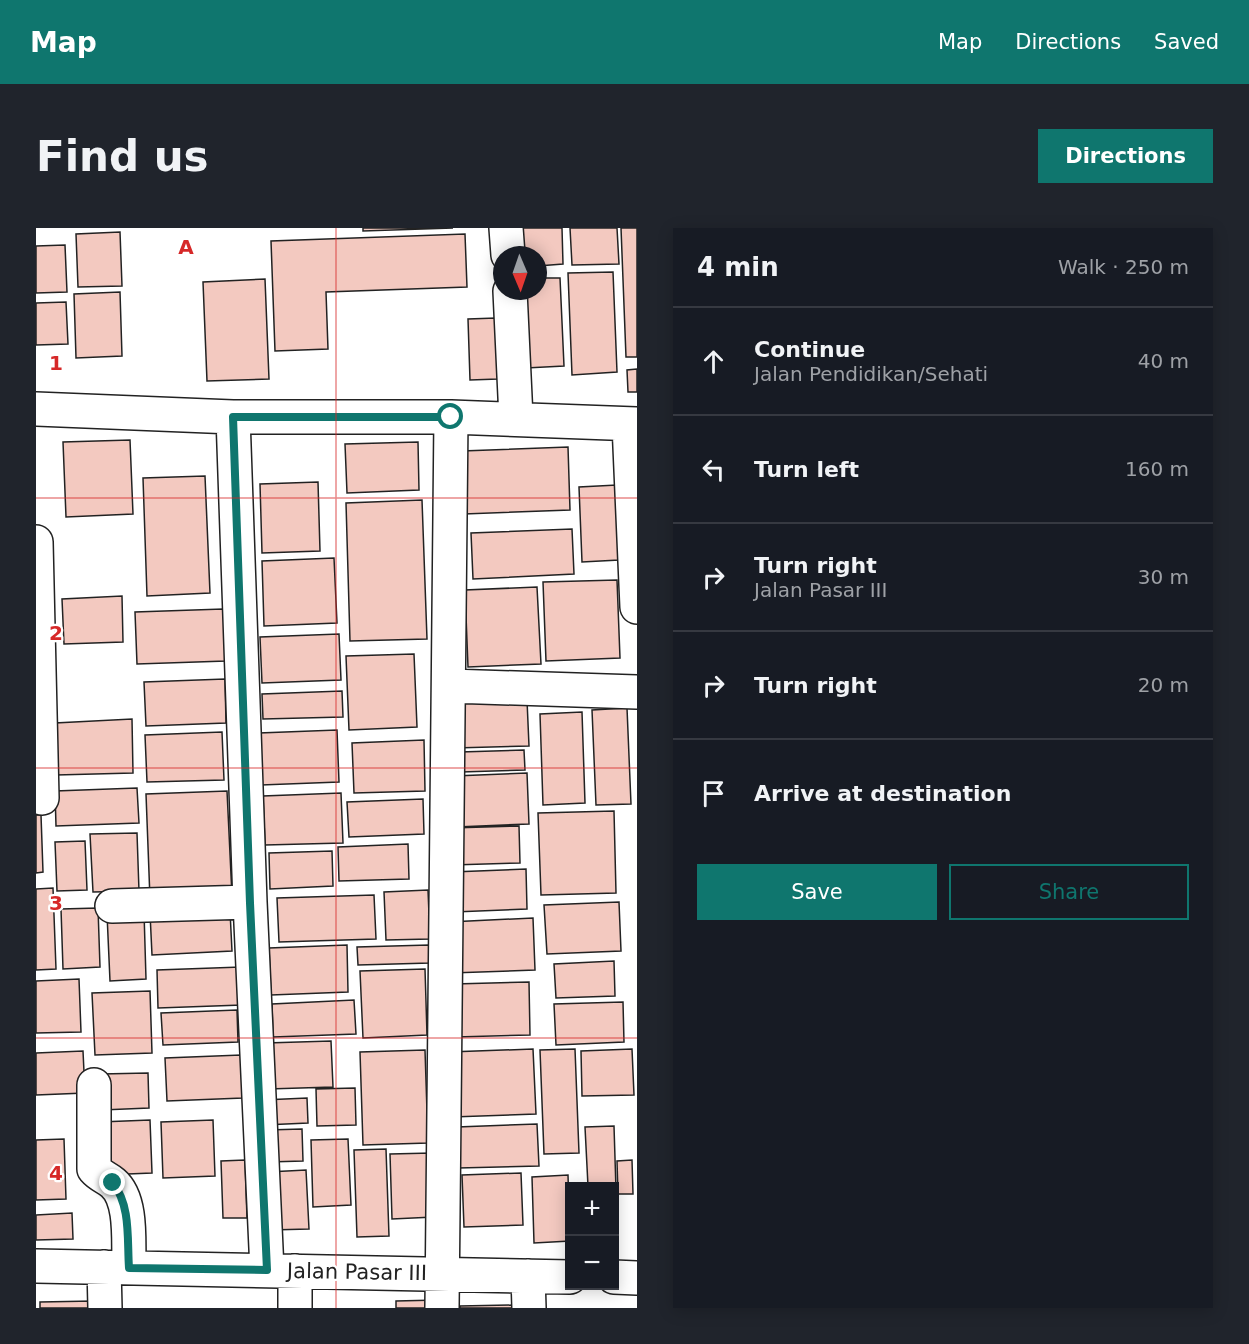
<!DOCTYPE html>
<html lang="en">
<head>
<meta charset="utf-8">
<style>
  body { margin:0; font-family:"DejaVu Sans",sans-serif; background:#20242c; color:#f1f3f6 }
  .controls { position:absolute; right:18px; bottom:18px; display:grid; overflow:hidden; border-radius:0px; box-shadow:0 3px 15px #0003 }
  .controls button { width:54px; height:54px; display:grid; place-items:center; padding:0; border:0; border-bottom:2px solid #363941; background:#171b24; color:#f1f3f6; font:30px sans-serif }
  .compass { position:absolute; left:457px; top:18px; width:54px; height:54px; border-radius:50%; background:#171b24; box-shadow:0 3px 15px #0003; rotate:178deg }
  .stop { position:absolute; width:18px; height:18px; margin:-14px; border:4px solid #0f766e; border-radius:50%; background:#fff }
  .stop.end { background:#0f766e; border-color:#fff; box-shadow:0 2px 6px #0008 }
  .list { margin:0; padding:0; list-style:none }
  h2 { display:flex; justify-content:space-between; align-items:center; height:78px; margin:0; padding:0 24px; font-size:26px }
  h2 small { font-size:20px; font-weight:400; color:#9ea1a6 }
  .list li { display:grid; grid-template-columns:39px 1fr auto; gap:18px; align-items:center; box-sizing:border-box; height:108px; padding:0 24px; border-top:2px solid #363941 }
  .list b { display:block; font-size:22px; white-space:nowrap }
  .list p { margin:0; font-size:20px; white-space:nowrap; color:#9ea1a6 }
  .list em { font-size:20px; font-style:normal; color:#9ea1a6 }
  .actions { display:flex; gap:12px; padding:18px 24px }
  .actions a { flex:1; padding:14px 0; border:2px solid #0f766e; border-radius:0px; text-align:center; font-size:21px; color:#0f766e }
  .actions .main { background:#0f766e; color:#fff }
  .icon { flex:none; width:33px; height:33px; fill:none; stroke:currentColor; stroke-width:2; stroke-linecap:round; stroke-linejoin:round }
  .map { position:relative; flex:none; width:601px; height:1080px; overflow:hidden; border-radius:0px }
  header { display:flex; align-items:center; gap:36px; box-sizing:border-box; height:84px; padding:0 30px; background:#0f766e; color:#fff }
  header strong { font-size:28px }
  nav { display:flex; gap:33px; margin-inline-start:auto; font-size:21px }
  .intro { display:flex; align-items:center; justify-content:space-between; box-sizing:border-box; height:144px; padding:0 36px }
  h1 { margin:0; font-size:42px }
  .button { padding:15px 27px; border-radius:0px; background:#0f766e; color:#fff; font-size:21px; font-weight:700 }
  main { display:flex; gap:36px; padding:0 36px }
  aside { flex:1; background:#171b24; border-radius:0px; box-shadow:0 3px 15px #0003 }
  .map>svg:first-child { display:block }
</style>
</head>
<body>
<header>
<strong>Map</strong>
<nav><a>Map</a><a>Directions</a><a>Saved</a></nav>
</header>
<div class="intro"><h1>Find us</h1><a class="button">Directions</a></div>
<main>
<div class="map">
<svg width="601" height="1080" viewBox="0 0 601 1080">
  <rect width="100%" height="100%" fill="#fff"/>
  <!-- building -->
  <path fill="#f3c9c0" stroke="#222" stroke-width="1.5" d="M 327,0 L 417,0 L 327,3 Z
    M 477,0 L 526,0 L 527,36 L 502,38 L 502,27 L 478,27 Z
    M 534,0 L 581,0 L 583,36 L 536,37 Z
    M 585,0 L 601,0 L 601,129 L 590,129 Z
    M 84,4 L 86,58 L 42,59 L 40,6 Z
    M 429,6 L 431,59 L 290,64 L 292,121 L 239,123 L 235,13 Z
    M 29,17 L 31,64 L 0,65 L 0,18 Z
    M 577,44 L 581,144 L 536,147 L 532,45 Z
    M 502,50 L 524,50 L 528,138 L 490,140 L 486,63 L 502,63 Z
    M 229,51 L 233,151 L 171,153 L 167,54 Z
    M 84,64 L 86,128 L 40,130 L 38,66 Z
    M 30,74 L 32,116 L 0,117 L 0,75 Z
    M 460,90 L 462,151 L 434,152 L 432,91 Z
    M 601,141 L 601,164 L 592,164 L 591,142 Z
    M 94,212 L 97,286 L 30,289 L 27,214 Z
    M 382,214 L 383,262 L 311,265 L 309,216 Z
    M 532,219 L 534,282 L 428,286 L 426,223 Z
    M 169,248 L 174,365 L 111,368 L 107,250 Z
    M 282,254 L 284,323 L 226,325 L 224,256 Z
    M 581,257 L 583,332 L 546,334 L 543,259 Z
    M 386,272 L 391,411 L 314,413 L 310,275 Z
    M 536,301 L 538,346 L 437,351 L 435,305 Z
    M 298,330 L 301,395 L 228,398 L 226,333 Z
    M 581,352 L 584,430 L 510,433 L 507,354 Z
    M 501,359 L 505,436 L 432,439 L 429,362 Z
    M 86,368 L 87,414 L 28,416 L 26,371 Z
    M 187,381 L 190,433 L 101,436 L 99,384 Z
    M 303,406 L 305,452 L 226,455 L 224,409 Z
    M 378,426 L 381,499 L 313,502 L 310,428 Z
    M 189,451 L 190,495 L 110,498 L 108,454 Z
    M 306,463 L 307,489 L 227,491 L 226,466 Z
    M 491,472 L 493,518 L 418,520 L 417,474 Z
    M 591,480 L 595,576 L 560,577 L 556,482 Z
    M 546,484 L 549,575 L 507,577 L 504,486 Z
    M 96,491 L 97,545 L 20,547 L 19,495 Z
    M 301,502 L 303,554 L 225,557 L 223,505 Z
    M 186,504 L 188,552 L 111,554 L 109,507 Z
    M 388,512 L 389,563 L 318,565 L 316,515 Z
    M 488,522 L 489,542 L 425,544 L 424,524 Z
    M 491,545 L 493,596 L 420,599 L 418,548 Z
    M 101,560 L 103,595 L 20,598 L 19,563 Z
    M 191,563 L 196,668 L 114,671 L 110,566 Z
    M 305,565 L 307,615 L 229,617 L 227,568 Z
    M 387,571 L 388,606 L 313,609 L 311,574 Z
    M 578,583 L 580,665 L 505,667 L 502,585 Z
    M 0,587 L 5,587 L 7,644 L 0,645 Z
    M 483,598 L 484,635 L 416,637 L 415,600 Z
    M 101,605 L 103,663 L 57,664 L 54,606 Z
    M 49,613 L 51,662 L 21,663 L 19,614 Z
    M 372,616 L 373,651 L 303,653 L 302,619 Z
    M 296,623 L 297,658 L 234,661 L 233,625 Z
    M 490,641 L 491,681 L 418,684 L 416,644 Z
    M 17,660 L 20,741 L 0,742 L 0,661 Z
    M 392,662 L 394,711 L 350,712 L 348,664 Z
    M 338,667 L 340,711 L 243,714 L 241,670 Z
    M 583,674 L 585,723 L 511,726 L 508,677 Z
    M 62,680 L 64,739 L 27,741 L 25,681 Z
    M 194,683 L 196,723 L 116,727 L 114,685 Z
    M 108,684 L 110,751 L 74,753 L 71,686 Z
    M 497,690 L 499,742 L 415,745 L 413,694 Z
    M 311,717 L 312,764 L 235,767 L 233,720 Z
    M 393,717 L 394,735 L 322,737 L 321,719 Z
    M 578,733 L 579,768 L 520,770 L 518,736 Z
    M 205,739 L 206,777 L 122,780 L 121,742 Z
    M 389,741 L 391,807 L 327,810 L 324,743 Z
    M 43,751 L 45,804 L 0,805 L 0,753 Z
    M 493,754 L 494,807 L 420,809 L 418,756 Z
    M 114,763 L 116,825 L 59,827 L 56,765 Z
    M 318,772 L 320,806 L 237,809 L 236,776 Z
    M 587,774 L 588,814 L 520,817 L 518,776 Z
    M 201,782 L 202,814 L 127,817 L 125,785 Z
    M 295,813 L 297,859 L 232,861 L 230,815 Z
    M 497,821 L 500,886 L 416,889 L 413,824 Z
    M 539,821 L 543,925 L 508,926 L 504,822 Z
    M 596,821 L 598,867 L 546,868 L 545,823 Z
    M 389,822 L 392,915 L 327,917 L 324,824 Z
    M 47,823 L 49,865 L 0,867 L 0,825 Z
    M 205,827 L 207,870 L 131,873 L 129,830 Z
    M 112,845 L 113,880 L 66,882 L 65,846 Z
    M 319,860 L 320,897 L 281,898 L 280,861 Z
    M 271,870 L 272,895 L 228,897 L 227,872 Z
    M 114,892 L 116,945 L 67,947 L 64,894 Z
    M 177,892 L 179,948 L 127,950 L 125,894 Z
    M 501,896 L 503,938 L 422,940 L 421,899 Z
    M 578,898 L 581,994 L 578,994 L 578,958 L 552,958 L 549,899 Z
    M 266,901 L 267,933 L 232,934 L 231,902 Z
    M 28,911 L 30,971 L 0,972 L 0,912 Z
    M 312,911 L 315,977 L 277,979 L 275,912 Z
    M 350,921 L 353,1008 L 321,1009 L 318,922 Z
    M 396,925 L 398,989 L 356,991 L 354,926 Z
    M 209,932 L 211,990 L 187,990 L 185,933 Z
    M 596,932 L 597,966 L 582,966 L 581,933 Z
    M 270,942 L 273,1001 L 234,1002 L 232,944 Z
    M 485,945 L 487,997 L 428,999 L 426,947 Z
    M 532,947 L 534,1013 L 498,1015 L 496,949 Z
    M 36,985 L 37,1011 L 0,1012 L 0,987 Z
    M 402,1072 L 403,1080 L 360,1080 L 360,1073 Z
    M 57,1073 L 57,1080 L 4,1080 L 4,1074 Z
    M 479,1077 L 479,1080 L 424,1080 L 424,1078 Z"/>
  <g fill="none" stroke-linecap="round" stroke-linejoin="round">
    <defs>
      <path id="minor" d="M 470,0 L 472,27
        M 474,63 L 480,190
        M 0,181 L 197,189 L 415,189 L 601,196
        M 197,189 L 214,674 L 231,1042
        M 593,196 L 601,379
        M 0,314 L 6,570
        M 414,458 L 601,464
        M 76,678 L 214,674
        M 58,857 L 58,941 C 64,948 70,949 77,955 C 97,972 92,1016 93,1040
        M 0,1038 L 534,1049
        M 68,1039 L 69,1080
        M 259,1043 L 259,1080
        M 492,1048 L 493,1080
        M 578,1049 L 601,1050
        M 406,1080 L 415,189"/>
    </defs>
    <!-- minor casing -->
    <use href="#minor" stroke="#222" stroke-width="36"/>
    <!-- minor -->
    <use href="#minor" stroke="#fff" stroke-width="33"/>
  </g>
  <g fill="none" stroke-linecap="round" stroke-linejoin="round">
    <!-- route -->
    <path stroke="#0f766e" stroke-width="8" d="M 77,955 C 95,978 91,1011 93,1040 L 231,1042 L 214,675 L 197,189 L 415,189"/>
  </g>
  <!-- grid -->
  <path fill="none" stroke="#d62828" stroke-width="1.5" stroke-opacity="0.55" d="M 300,0 L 300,1080M 0,270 L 601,270M 0,540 L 601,540M 0,810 L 601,810"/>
  <g text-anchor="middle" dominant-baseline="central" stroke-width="4.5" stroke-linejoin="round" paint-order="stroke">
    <!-- street labels -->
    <g font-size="21" fill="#222" stroke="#fff">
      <text transform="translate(321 1044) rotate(1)">Jalan Pasar III</text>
    </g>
  </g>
  <g font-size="20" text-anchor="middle" font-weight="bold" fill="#d62828" stroke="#fff" stroke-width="4.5" stroke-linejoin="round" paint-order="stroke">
    <text x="150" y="26">A</text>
    <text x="20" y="142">1</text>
    <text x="20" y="412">2</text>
    <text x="20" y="682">3</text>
    <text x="20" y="952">4</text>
  </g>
</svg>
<div class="controls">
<button>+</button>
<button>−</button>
</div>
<svg class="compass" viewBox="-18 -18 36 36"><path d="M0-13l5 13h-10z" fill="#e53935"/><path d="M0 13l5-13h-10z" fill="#9ea1a6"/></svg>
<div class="stop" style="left:415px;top:189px"></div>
<div class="stop end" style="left:77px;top:955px"></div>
</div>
<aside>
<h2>4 min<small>Walk · 250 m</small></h2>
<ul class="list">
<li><svg class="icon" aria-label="ahead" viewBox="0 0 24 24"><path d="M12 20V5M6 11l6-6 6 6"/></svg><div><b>Continue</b><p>Jalan Pendidikan/Sehati</p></div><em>40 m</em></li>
<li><svg class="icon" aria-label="left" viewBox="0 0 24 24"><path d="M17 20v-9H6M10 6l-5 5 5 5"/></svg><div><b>Turn left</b></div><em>160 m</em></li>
<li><svg class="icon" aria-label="right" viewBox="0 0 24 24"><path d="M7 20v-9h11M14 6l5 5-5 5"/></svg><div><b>Turn right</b><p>Jalan Pasar III</p></div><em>30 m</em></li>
<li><svg class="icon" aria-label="right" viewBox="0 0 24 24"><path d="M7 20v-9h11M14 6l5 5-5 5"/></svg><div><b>Turn right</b></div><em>20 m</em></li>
<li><svg class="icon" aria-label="arrive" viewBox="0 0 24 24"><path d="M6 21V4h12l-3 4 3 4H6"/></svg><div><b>Arrive at destination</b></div></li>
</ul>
<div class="actions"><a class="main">Save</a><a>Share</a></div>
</aside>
</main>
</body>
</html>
